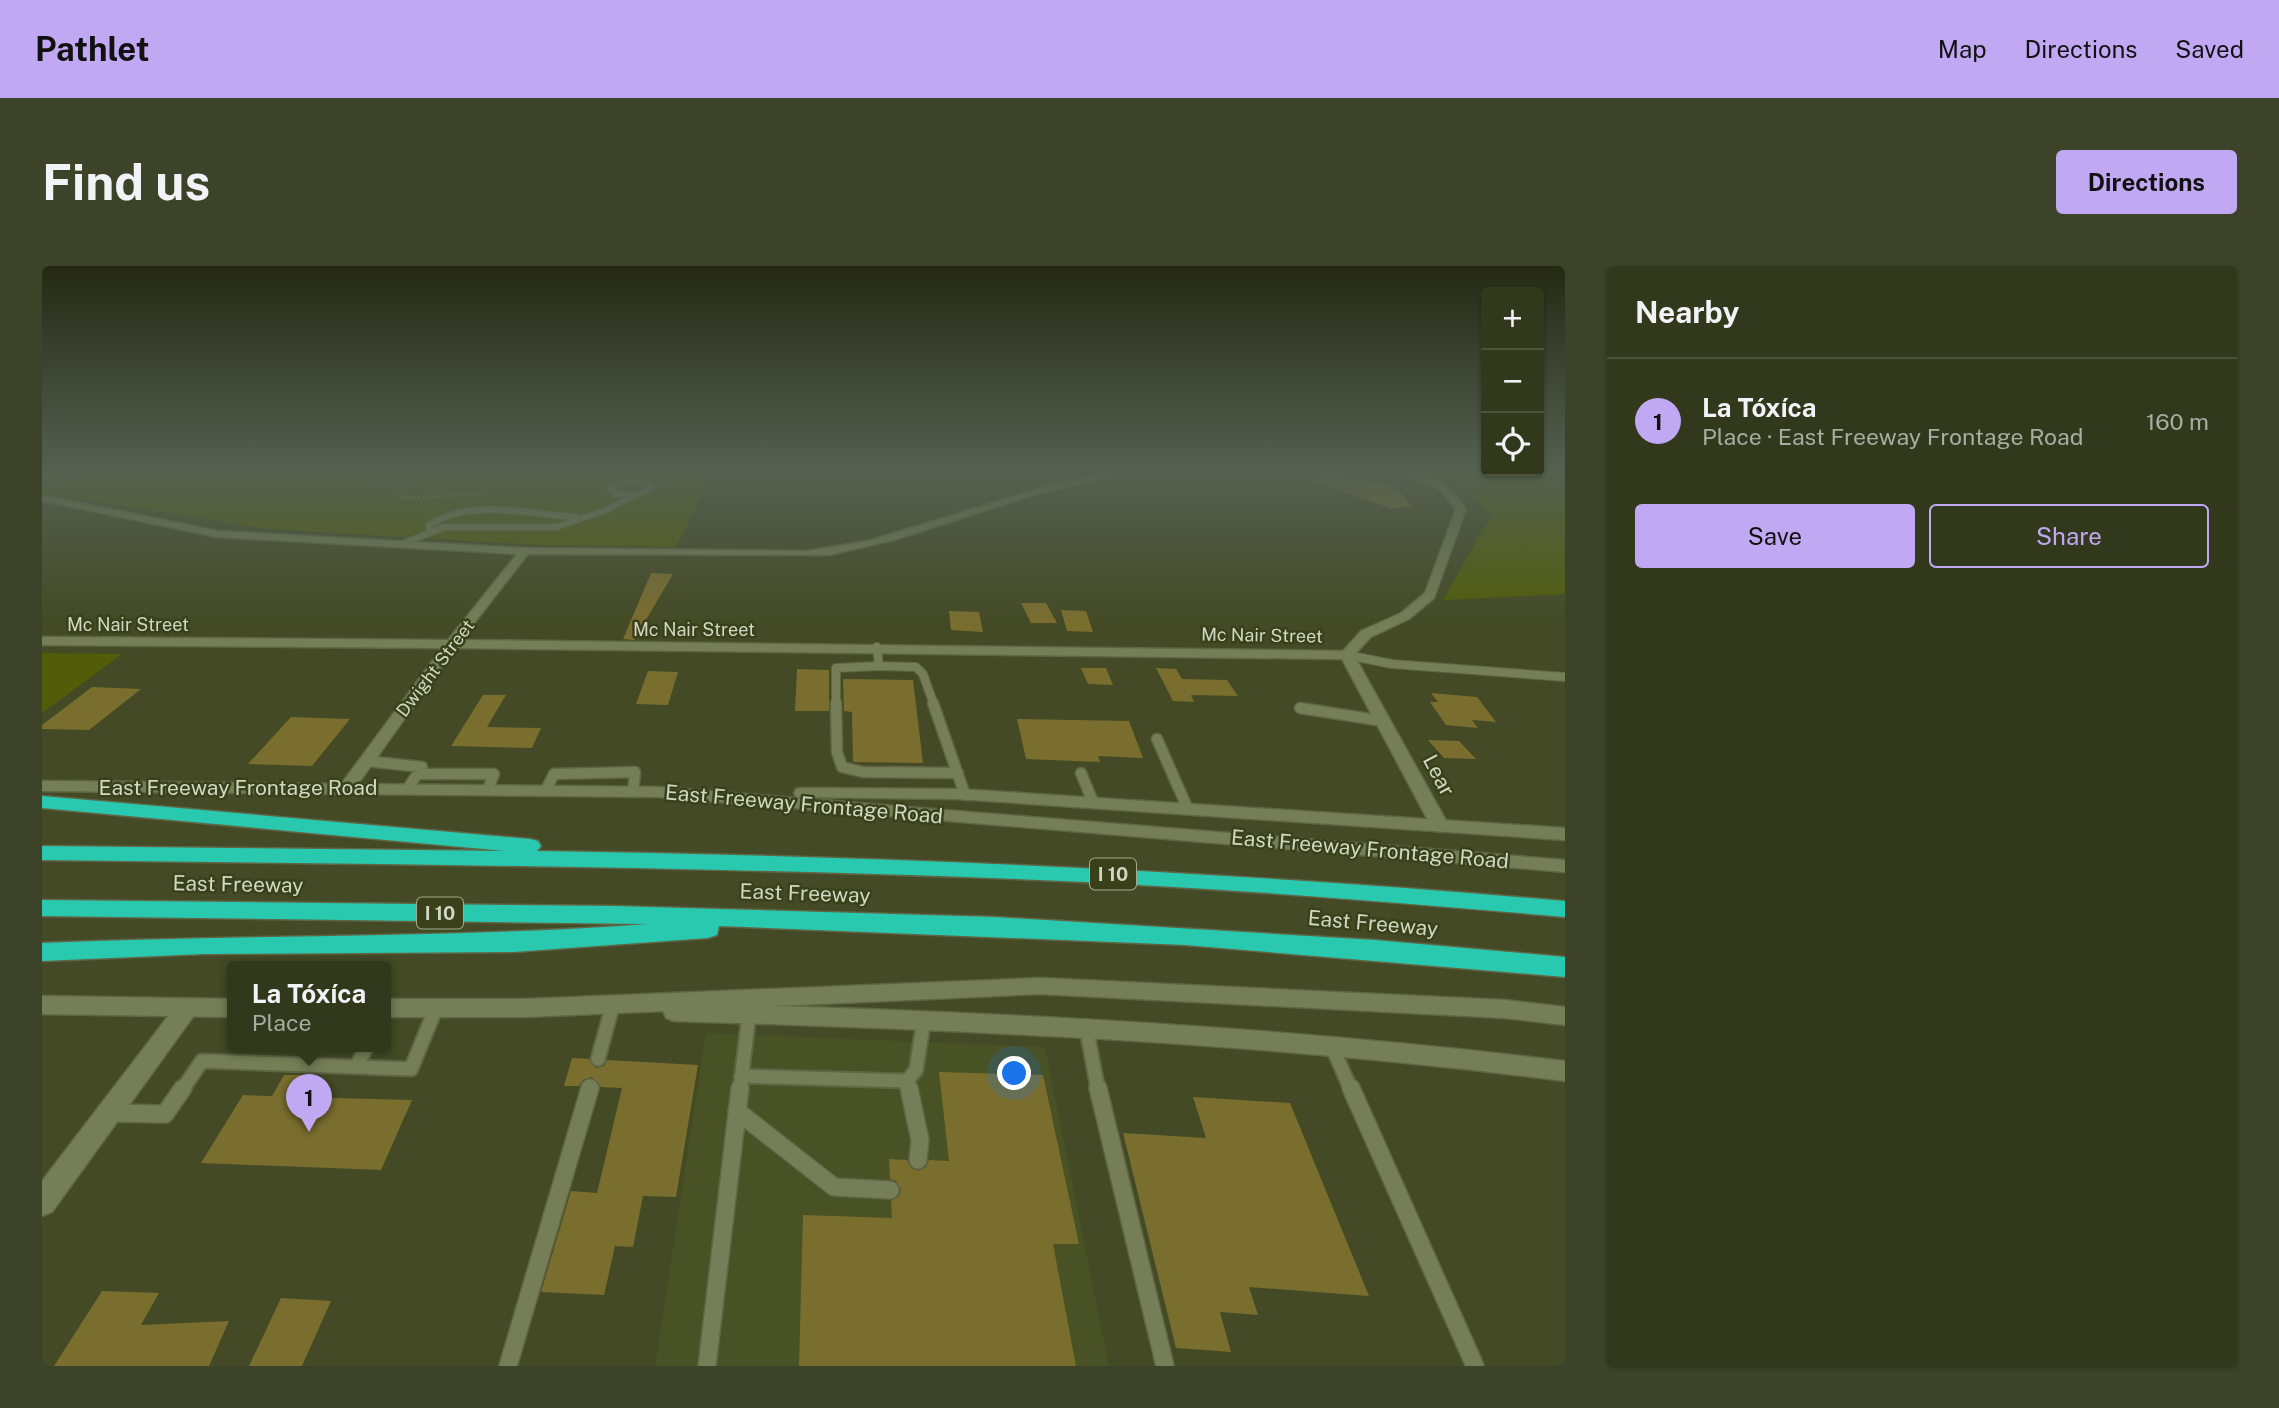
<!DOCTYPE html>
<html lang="en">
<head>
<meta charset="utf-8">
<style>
  body { margin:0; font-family:"Public Sans",sans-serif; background:#3d4329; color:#f1f3f6 }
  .controls { position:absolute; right:21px; top:21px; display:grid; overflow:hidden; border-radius:7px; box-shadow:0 2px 5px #0004 }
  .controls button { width:63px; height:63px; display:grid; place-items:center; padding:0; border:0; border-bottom:2px solid #4d523b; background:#32381c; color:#f1f3f6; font:35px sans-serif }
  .you { position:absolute; left:973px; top:808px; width:24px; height:24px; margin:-18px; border:5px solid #fff; border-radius:50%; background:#1a73e8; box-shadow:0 0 0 10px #1a73e833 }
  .badge { display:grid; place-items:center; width:46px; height:46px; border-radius:50%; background:#c0a8f3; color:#111; font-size:23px; font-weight:700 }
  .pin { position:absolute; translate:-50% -58px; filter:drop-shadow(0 2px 4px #0008) }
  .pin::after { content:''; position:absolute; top:37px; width:24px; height:21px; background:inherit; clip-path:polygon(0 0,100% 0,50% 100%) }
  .popup { position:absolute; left:185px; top:695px; width:164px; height:91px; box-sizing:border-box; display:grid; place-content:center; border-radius:7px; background:#32381c; filter:drop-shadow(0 2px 5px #0005); font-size:23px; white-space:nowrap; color:#a8aca3 }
  .popup b { font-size:26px; color:#f1f3f6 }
  .popup::after { content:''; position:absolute; left:50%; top:100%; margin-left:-14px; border:14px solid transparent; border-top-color:#32381c }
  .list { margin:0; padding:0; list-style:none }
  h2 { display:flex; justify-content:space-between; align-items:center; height:91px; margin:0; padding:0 28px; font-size:30px }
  h2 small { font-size:23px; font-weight:400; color:#a8aca3 }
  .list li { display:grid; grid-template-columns:46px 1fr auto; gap:21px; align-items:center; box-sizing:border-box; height:126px; padding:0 28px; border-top:2px solid #4d523b }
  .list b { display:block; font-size:26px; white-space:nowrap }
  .list p { margin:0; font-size:23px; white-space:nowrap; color:#a8aca3 }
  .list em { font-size:23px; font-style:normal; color:#a8aca3 }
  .actions { display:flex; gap:14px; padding:21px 28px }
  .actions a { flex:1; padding:16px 0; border:2px solid #c0a8f3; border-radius:7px; text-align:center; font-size:24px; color:#c0a8f3 }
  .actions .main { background:#c0a8f3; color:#111 }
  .icon { flex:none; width:38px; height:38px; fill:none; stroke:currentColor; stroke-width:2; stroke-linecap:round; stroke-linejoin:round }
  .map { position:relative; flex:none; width:1523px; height:1100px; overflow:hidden; border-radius:7px }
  header { display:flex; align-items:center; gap:42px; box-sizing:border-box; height:98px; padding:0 35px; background:#c0a8f3; color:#111 }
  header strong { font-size:33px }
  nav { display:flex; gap:38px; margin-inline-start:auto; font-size:24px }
  .intro { display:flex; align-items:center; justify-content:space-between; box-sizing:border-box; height:168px; padding:0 42px }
  h1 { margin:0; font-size:49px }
  .button { padding:18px 32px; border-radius:7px; background:#c0a8f3; color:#111; font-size:24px; font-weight:700 }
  main { display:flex; gap:42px; padding:0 42px }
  aside { flex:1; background:#32381c; border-radius:7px; box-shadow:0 2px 5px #0004 }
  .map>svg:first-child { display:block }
</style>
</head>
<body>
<header>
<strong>Pathlet</strong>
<nav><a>Map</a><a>Directions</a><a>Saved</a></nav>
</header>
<div class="intro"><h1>Find us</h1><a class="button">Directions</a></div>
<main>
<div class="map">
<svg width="1523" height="1100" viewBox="0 0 1523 1100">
  <rect width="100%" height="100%" fill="#434a25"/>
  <!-- built -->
  <path fill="#495224" d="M 664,767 L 1003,781 L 1067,1100 L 613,1100 Z"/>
  <!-- green -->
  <path fill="#515d08" d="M 0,204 L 671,206 L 634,281 L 495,279 L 227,263 L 0,227 Z
    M 1373,204 L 1523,204 L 1523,328 L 1401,334 L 1449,250 L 1421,222 Z
    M 0,387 L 80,388 L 0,447 Z"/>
  <!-- building -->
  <path fill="#7a6e2f" d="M 1295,204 L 1332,216 L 1350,217 L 1370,240 L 1351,243 L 1261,212 Z
    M 609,307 L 631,308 L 592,374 L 581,373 Z
    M 979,337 L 1004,337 L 1015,357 L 989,357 Z
    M 1019,344 L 1044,345 L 1051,366 L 1025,365 Z
    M 907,345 L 937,346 L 941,366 L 909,364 Z
    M 1039,402 L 1064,402 L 1071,419 L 1046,418 Z
    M 1114,402 L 1134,403 L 1140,413 L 1185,414 L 1196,430 L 1149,429 L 1152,436 L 1131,435 Z
    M 755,403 L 787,404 L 787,445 L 753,445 Z
    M 606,405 L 636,406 L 626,439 L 594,438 Z
    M 801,413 L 871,414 L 881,497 L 811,496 L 810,446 L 802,445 Z
    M 50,421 L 99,423 L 47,464 L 0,463 L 0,459 Z
    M 1389,427 L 1435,431 L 1454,456 L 1430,454 L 1436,462 L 1404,459 L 1388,436 L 1396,436 Z
    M 441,429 L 464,429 L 445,461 L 499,462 L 490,482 L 409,480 Z
    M 249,451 L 308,453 L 270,500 L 206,498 Z
    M 975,453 L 1087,455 L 1101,492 L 1056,490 L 1058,496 L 984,493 Z
    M 1386,474 L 1417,475 L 1434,493 L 1402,492 Z
    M 530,792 L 547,793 L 554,802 L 562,800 L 565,794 L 656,799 L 634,931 L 601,930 L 591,981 L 573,980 L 562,1029 L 499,1026 L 529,925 L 555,927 L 580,822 L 559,821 L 550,811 L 541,814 L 537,820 L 522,820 Z
    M 897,806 L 1001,809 L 1037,978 L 1011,978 L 1034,1100 L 757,1100 L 761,949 L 850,952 L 849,935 L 857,930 L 859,924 L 854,915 L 848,913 L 847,893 L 865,894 L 869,902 L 876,905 L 884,901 L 887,894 L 907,895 Z
    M 242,809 L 266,809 L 254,831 L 370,834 L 339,904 L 159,897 L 201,829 L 230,830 Z
    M 1151,831 L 1248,837 L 1327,1030 L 1207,1021 L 1216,1049 L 1178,1046 L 1189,1086 L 1134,1082 L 1081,867 L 1164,872 Z
    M 60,1025 L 117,1027 L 99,1059 L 187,1055 L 167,1100 L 12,1100 Z
    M 239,1032 L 289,1035 L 260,1100 L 207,1100 Z"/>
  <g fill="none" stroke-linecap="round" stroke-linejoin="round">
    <defs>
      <path id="service-far4" d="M 388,266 L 387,259 C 430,232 486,248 533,251
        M 360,278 L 402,261 L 514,261 L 562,245 L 610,221 L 607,216 L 574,217 L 568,222 L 574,228 L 589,229"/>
      <path id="service-far3" d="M 835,381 L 837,400 L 874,401 L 881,408 L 892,439
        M 1305,389 L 1350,398 L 1523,411
        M 794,439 L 794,402 L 837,400"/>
      <path id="service-far2" d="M 794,437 L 795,486 L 800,501 L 821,506 L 916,507
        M 891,437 L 923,529
        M 1258,442 L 1341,455
        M 1115,473 L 1145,541
        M 324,495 L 380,501 L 366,522
        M 1039,507 L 1051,536
        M 375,508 L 452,508 L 446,523
        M 504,524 L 512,508 L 593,506 L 591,526"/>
      <path id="service-far1" d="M 1044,760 L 1056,824
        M 1290,780 L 1309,824
        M 556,793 L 571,738
        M 314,801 L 325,780
        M 699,810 L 865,815 L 874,804 L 882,753
        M 865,815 L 867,824
        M 140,824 L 160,795 L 369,803 L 394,742
        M 547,824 L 548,821
        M 698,824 L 707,748"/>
      <path id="service" d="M 867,822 L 878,874 L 876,894
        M 1056,822 L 1123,1100
        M 1309,822 L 1433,1100
        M 695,845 L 792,921 L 848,924
        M 70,847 L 123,848 L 141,822
        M 466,1100 L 548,822
        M 665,1100 L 698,822"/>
      <path id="minor" d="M 1100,204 L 995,228 L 852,274 L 787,289 L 486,288 L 419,374 L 1301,385 L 1319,365 L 1359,347 L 1383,327 L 1414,243 L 1398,224 L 1353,204 C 1381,201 1410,219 1424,243 L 1392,332 L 1367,353 L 1329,371 L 1312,389 L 1407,560 L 1404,564 L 1398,566 L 1389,560 L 1300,393 L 413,382 L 311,525 L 305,526 L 297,521 L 400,382 L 0,379 L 0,371 L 406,374 L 475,288 L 176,271 L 0,235 L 0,229 L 176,265 L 483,282 L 765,285 L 826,275 L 1012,218 L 1075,205 Z
        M 145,733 L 153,736 L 156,742 L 153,748 L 10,946 L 0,950 L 0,915 L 137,736 Z"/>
      <path id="secondary" d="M 0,515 L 617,521 L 1523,594 L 1523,606 L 617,531 L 0,525 Z
        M 760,522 L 916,523 L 1523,562 L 1523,574 L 916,533 L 754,531 L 752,527 L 754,523 Z
        M 998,712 L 1463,734 L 1523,741 L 1523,759 L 1463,752 L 998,728 L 733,740 C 997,748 1260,763 1523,795 L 1523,815 C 1227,777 930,764 632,755 L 624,752 L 621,745 L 485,751 L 344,751 L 344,733 L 485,733 Z
        M 0,730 L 190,733 L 190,751 L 0,748 Z"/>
      <path id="motorway" d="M 0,530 L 488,573 L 496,575 L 499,580 L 495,585 C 838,590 1181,605 1523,635 L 1523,651 C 1332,634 1141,619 950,612 C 633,600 317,598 0,594 L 0,580 L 463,585 L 0,542 Z
        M 0,634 L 572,640 L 953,651 L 1333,674 L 1523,691 L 1523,711 L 1143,679 L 677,660 L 675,669 L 666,672 L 471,686 L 162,688 L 0,695 L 0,677 C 202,668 403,673 605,658 L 0,650 Z"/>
    </defs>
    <!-- service-far4 casing -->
    <use href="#service-far4" stroke="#606545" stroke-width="8"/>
    <!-- service-far3 casing -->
    <use href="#service-far3" stroke="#606545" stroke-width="10"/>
    <!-- service-far2 casing -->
    <use href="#service-far2" stroke="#606545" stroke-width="13"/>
    <!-- service-far1 casing -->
    <use href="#service-far1" stroke="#606545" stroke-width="17"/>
    <!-- service casing -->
    <use href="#service" stroke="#606545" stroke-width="20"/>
    <!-- minor casing -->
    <use href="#minor" stroke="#606545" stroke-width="3"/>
    <!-- secondary casing -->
    <use href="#secondary" stroke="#606545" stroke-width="3"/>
    <!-- motorway casing -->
    <use href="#motorway" stroke="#606545" stroke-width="3"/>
    <!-- path -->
    <path stroke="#8c9275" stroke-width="2" stroke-dasharray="2 2.5" stroke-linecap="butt" d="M 127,204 L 132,204
      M 169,204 L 260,204
      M 311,204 L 318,207 L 324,216 L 354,222 L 361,232 L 443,228
      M 0,212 L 41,205 L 99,204
      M 621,215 L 646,213 L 649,207"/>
    <!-- service-far4 -->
    <use href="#service-far4" stroke="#757e56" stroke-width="6"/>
    <!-- service-far3 -->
    <use href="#service-far3" stroke="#757e56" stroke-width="8"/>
    <!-- service-far2 -->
    <use href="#service-far2" stroke="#757e56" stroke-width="10"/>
    <!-- service-far1 -->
    <use href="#service-far1" stroke="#757e56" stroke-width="13"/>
    <!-- service -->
    <use href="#service" stroke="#757e56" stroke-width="17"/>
    <!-- minor -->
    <use href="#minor" fill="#757e56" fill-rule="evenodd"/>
    <!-- secondary -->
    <use href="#secondary" fill="#757e56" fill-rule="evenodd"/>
    <!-- motorway -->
    <use href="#motorway" fill="#29c9af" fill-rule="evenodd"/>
  </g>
  <!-- sky -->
  <linearGradient id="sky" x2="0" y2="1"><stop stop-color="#252914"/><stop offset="0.57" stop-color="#556051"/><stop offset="1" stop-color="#556051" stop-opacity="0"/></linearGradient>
  <rect width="1523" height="358" fill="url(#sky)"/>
  <g text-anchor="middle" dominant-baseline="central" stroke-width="5" stroke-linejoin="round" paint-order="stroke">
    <!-- far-street labels -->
    <g font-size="18" fill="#d2d7c2" stroke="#39401a">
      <text x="86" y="358">Mc Nair Street</text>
      <text x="652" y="363">Mc Nair Street</text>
      <text transform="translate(1220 369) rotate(1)">Mc Nair Street</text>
      <text transform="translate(393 402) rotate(-53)">Dwight Street</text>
    </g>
    <!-- shield labels -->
    <g fill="#39401a" stroke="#a4aa90" stroke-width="2">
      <rect x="1048" y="592.5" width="46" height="31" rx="5"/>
      <rect x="375" y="631.5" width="46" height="31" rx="5"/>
    </g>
    <g font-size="19" font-weight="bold" fill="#d2d7c2">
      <text x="1071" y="608">I 10</text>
      <text x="398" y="647">I 10</text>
    </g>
    <!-- street labels -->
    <g font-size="21" fill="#d2d7c2" stroke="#39401a">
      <text transform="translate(1397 509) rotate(62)">Lear</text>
      <text x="196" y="521">East Freeway Frontage Road</text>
      <text transform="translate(762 538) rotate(5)">East Freeway Frontage Road</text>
      <text transform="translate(1328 583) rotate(5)">East Freeway Frontage Road</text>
      <text transform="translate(196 618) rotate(1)">East Freeway</text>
      <text transform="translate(763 627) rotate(2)">East Freeway</text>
      <text transform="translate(1331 657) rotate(5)">East Freeway</text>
    </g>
  </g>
</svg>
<div class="controls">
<button>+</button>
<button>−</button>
<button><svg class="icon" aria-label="locate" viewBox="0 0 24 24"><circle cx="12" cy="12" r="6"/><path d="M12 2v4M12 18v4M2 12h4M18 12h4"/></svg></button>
</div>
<div class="you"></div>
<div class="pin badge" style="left:267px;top:866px">1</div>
<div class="popup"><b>La Tóxíca</b>Place</div>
</div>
<aside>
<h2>Nearby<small></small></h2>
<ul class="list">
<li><span class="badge">1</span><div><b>La Tóxíca</b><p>Place · East Freeway Frontage Road</p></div><em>160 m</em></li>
</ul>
<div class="actions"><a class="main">Save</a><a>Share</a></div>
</aside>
</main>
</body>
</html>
